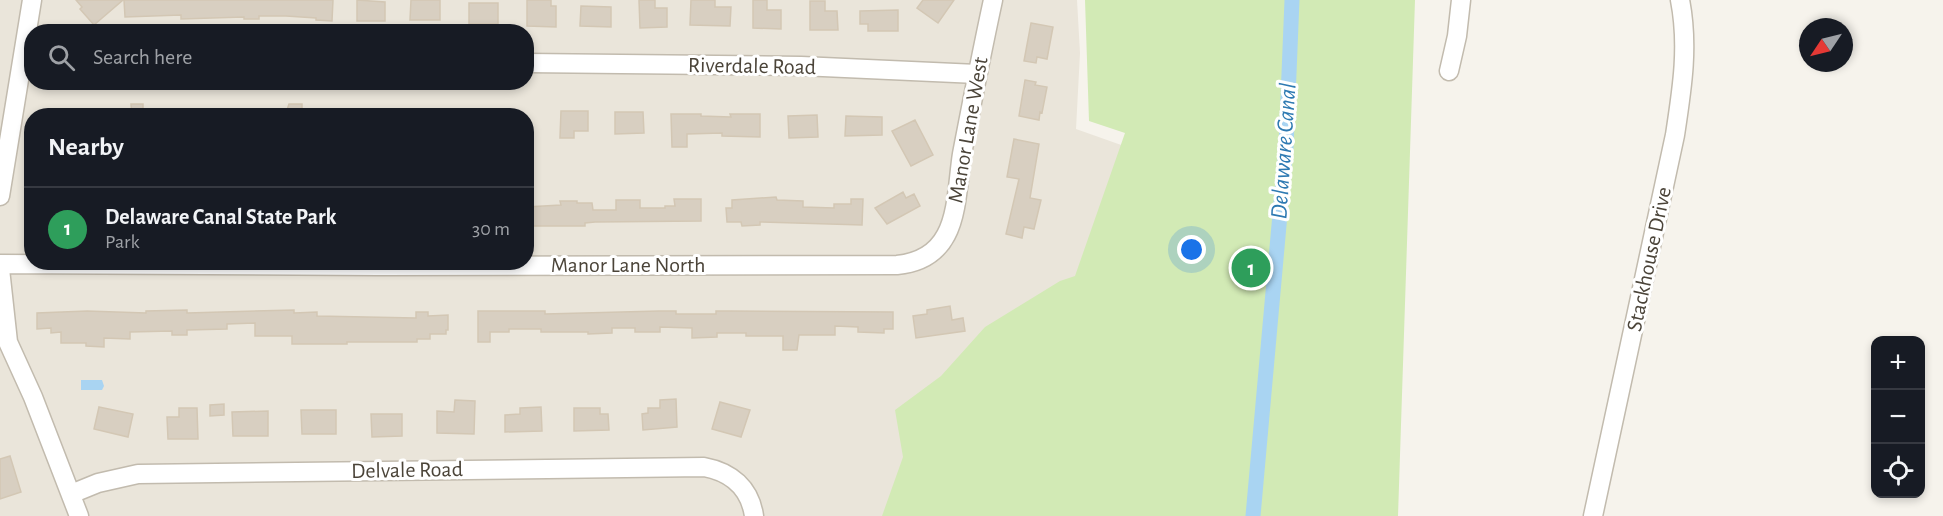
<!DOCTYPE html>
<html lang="en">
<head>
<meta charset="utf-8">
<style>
  body { margin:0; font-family:"Alegreya Sans",sans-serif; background:#242831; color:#f1f3f6 }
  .controls { position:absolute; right:18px; bottom:18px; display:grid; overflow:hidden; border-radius:12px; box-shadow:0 3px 9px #0003 }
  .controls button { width:54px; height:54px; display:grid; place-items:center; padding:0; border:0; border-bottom:2px solid #363941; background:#171b24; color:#f1f3f6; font:30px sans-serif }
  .compass { position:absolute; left:1799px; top:18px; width:54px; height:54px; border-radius:50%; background:#171b24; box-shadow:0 3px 9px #0003; rotate:235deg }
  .you { position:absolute; left:1192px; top:250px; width:21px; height:21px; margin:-15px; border:4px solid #fff; border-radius:50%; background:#1a73e8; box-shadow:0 0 0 9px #1a73e833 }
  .badge { display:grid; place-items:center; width:39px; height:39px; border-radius:50%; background:#fc3f1d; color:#fff; font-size:20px; font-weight:700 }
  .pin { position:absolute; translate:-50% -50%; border:3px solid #fff; box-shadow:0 2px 6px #0006 }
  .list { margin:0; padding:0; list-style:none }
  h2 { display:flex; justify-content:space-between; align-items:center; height:78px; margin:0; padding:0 24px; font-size:26px }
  h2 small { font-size:20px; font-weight:400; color:#9ea1a6 }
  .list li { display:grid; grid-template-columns:39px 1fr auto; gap:18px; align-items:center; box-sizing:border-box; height:84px; padding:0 24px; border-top:2px solid #363941 }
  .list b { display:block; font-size:22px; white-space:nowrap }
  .list p { margin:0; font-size:20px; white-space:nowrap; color:#9ea1a6 }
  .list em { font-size:20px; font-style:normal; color:#9ea1a6 }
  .icon { flex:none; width:33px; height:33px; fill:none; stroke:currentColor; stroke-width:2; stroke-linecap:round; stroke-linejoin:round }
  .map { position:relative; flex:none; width:1943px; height:516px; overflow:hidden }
  .search { position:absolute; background:#171b24; box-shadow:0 3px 9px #0003; left:24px; top:24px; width:510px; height:66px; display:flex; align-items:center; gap:15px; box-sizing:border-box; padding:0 21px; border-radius:24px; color:#9ea1a6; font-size:22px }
  .panel { position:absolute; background:#171b24; box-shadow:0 3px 9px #0003; left:24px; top:108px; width:510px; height:162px; border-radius:24px }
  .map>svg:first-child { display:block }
</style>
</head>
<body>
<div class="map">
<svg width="1943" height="516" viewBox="0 0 1943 516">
  <rect width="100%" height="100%" fill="#f6f3ec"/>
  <!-- residential -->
  <path fill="#eae5da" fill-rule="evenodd" d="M 0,0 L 1077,0 L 1080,53 L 1076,129 L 1124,146 L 1084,276 L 946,516 L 0,516 ZM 32,32 L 526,32 L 526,82 L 32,82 ZM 32,116 L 526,116 L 526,262 L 32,262 Z"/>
  <!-- green -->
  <path fill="#d2eab5" d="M 1085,0 L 1415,0 L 1398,516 L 882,516 L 903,457 L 895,410 L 941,376 L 985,327 L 1060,281 L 1075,276 L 1125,133 L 1089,121 Z"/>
  <!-- water -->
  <path fill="#a9d4f2" d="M 81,380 L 102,380 L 104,386 L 102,390 L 81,390 Z"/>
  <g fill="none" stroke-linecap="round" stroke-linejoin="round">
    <!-- canal -->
    <path stroke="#a9d4f2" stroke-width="15" d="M 1253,516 L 1286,147 L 1292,0"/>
  </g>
  <!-- building -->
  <path fill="#d8cfc1" stroke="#d3c7b4" stroke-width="1.5" d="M 76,0 L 123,0 L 94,25 L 80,9 L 82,7 Z
    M 124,0 L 333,0 L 332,21 L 316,20 L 316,18 L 286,16 L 259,16 L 259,19 L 244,19 L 244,17 L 181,19 L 181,15 L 125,17 Z
    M 357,0 L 385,2 L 385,21 L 357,21 Z
    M 411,0 L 440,0 L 440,20 L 410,20 Z
    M 527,0 L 551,0 L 551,6 L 556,6 L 556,27 L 527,26 Z
    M 639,0 L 655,0 L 655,8 L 667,8 L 667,27 L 640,28 Z
    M 691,0 L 715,0 L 715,7 L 731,7 L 730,26 L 690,25 Z
    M 753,0 L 767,0 L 767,10 L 781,10 L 781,29 L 753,28 Z
    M 923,0 L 954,0 L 938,23 L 917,8 Z
    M 810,1 L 825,1 L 825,11 L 837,11 L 838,30 L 810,30 Z
    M 469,3 L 498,3 L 498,24 L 469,24 Z
    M 581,6 L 611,7 L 611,27 L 580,26 Z
    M 898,10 L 898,31 L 868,31 L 868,24 L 860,24 L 860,11 Z
    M 1031,23 L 1053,27 L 1047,59 L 1037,57 L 1036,63 L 1024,61 Z
    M 1025,80 L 1036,82 L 1035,85 L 1047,87 L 1042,113 L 1040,112 L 1039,120 L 1019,116 Z
    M 131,104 L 143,104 L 143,116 L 132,116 Z
    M 289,104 L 302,104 L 302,116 L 285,116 Z
    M 561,111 L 588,111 L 588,131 L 574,131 L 574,138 L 560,138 Z
    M 615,112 L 643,112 L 644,133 L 615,134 Z
    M 671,114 L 701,114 L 701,116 L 731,117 L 730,114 L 760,114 L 760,137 L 722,136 L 722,133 L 687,134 L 687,147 L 672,147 Z
    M 817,115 L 818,137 L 789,138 L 788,116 Z
    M 846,116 L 882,117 L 882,135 L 845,136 Z
    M 915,120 L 933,155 L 911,166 L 892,131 Z
    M 1014,139 L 1039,144 L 1030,198 L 1041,200 L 1034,229 L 1024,227 L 1022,238 L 1006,234 L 1019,179 L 1007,177 Z
    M 903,192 L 906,198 L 914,194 L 920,206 L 887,224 L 875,208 Z
    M 776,197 L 777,200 L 803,201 L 803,207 L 834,208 L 834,204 L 851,204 L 851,199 L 863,199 L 862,225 L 760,222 L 760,225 L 742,226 L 741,222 L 727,222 L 726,208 L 732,208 L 732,200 Z
    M 674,199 L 701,199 L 701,221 L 595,222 L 585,223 L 585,226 L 526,226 L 526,207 L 561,205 L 560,201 L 577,201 L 577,203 L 592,203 L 593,210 L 616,210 L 616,200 L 640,200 L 640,208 L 665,208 L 665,206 L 675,206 Z
    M 950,306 L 952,320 L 963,318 L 965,331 L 916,338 L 913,316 L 927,314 L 927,310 Z
    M 187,310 L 187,313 L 294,310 L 294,313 L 317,312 L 317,316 L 416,318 L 416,312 L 428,312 L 428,316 L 448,315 L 448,330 L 446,330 L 446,334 L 430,334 L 430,339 L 417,339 L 417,342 L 347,342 L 347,344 L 292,344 L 292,336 L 255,336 L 255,323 L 227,324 L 227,329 L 187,330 L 187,335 L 172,335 L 172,331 L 130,332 L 130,339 L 104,338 L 104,347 L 86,346 L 86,343 L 61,343 L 61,332 L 51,333 L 51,328 L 37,329 L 37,313 L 87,311 L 146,313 L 146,311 Z
    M 478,311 L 545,311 L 545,314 L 659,311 L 676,311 L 676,314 L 716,314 L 716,311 L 729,311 L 893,312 L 893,329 L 884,329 L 884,333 L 858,332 L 858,327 L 835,326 L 835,335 L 799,335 L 797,350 L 783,350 L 783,336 L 746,336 L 746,333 L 717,333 L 717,337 L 692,338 L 692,328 L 660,327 L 660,332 L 635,332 L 635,328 L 612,328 L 612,333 L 588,334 L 588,332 L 541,332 L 541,329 L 509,329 L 509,332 L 490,332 L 490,342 L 478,342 Z
    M 676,399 L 677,427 L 643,430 L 642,414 L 648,413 L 648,408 L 660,408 L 660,400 Z
    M 455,400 L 475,401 L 474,434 L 437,433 L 437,411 L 454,412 Z
    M 720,402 L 750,410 L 741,437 L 712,429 Z
    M 224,404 L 224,415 L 210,416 L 210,405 Z
    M 99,407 L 133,414 L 128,437 L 94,429 Z
    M 541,407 L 542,431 L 505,432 L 505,415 L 520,414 L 520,408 Z
    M 179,408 L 197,408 L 198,439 L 168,439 L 167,417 L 179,417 Z
    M 574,408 L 600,408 L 600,414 L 608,414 L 609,430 L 574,431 Z
    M 301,410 L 336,410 L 336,434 L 302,434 Z
    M 268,411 L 268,436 L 233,436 L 232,412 Z
    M 371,414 L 402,414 L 402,436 L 372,437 Z
    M 10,456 L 21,492 L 0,499 L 0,459 Z"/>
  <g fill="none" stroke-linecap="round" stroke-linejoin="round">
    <defs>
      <path id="minor" d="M 526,63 L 801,66 L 977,74
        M 1449,71 L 1457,36 L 1461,0
        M 0,196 L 32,0
        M 0,264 L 379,266 L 897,265 C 918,263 936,254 946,235 C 958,213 958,179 962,154 C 972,102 982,51 993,0
        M 0,269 L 8,342 L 33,397 L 79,516
        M 71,494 L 98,483 L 138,474 L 704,467 C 731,472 750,488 754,516
        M 1593,516 L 1675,135 C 1682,89 1689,46 1680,0"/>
    </defs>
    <!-- minor casing -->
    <use href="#minor" stroke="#c2bbae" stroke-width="21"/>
    <!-- minor -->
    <use href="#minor" stroke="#fff" stroke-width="18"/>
  </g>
  <g text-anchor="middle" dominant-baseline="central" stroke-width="6" stroke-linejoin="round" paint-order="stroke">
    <!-- street labels -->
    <g font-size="22" fill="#4b4439" stroke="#fff">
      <text transform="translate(752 66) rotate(1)">Riverdale Road</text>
      <text transform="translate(968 130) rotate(-80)">Manor Lane West</text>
      <text transform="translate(1649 259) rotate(-78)">Stackhouse Drive</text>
      <text x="628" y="265">Manor Lane North</text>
      <text transform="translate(407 470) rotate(-1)">Delvale Road</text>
    </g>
    <!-- water labels -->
    <g font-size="24" font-style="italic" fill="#2e7ab2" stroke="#fff">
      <text transform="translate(1284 151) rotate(-86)">Delaware Canal</text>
    </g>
  </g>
</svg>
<div class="controls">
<button>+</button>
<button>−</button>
<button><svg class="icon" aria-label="locate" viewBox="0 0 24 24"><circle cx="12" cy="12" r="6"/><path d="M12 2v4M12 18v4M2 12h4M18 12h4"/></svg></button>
</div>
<svg class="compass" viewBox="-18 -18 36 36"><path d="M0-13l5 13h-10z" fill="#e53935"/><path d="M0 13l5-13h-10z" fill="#9ea1a6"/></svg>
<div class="you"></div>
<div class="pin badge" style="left:1251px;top:268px;background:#2e9e5b">1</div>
<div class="search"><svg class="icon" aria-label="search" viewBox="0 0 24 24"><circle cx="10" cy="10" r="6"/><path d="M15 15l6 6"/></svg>Search here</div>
<section class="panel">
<h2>Nearby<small></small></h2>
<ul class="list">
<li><span class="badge" style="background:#2e9e5b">1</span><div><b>Delaware Canal State Park</b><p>Park</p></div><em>30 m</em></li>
</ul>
</section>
</div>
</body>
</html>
